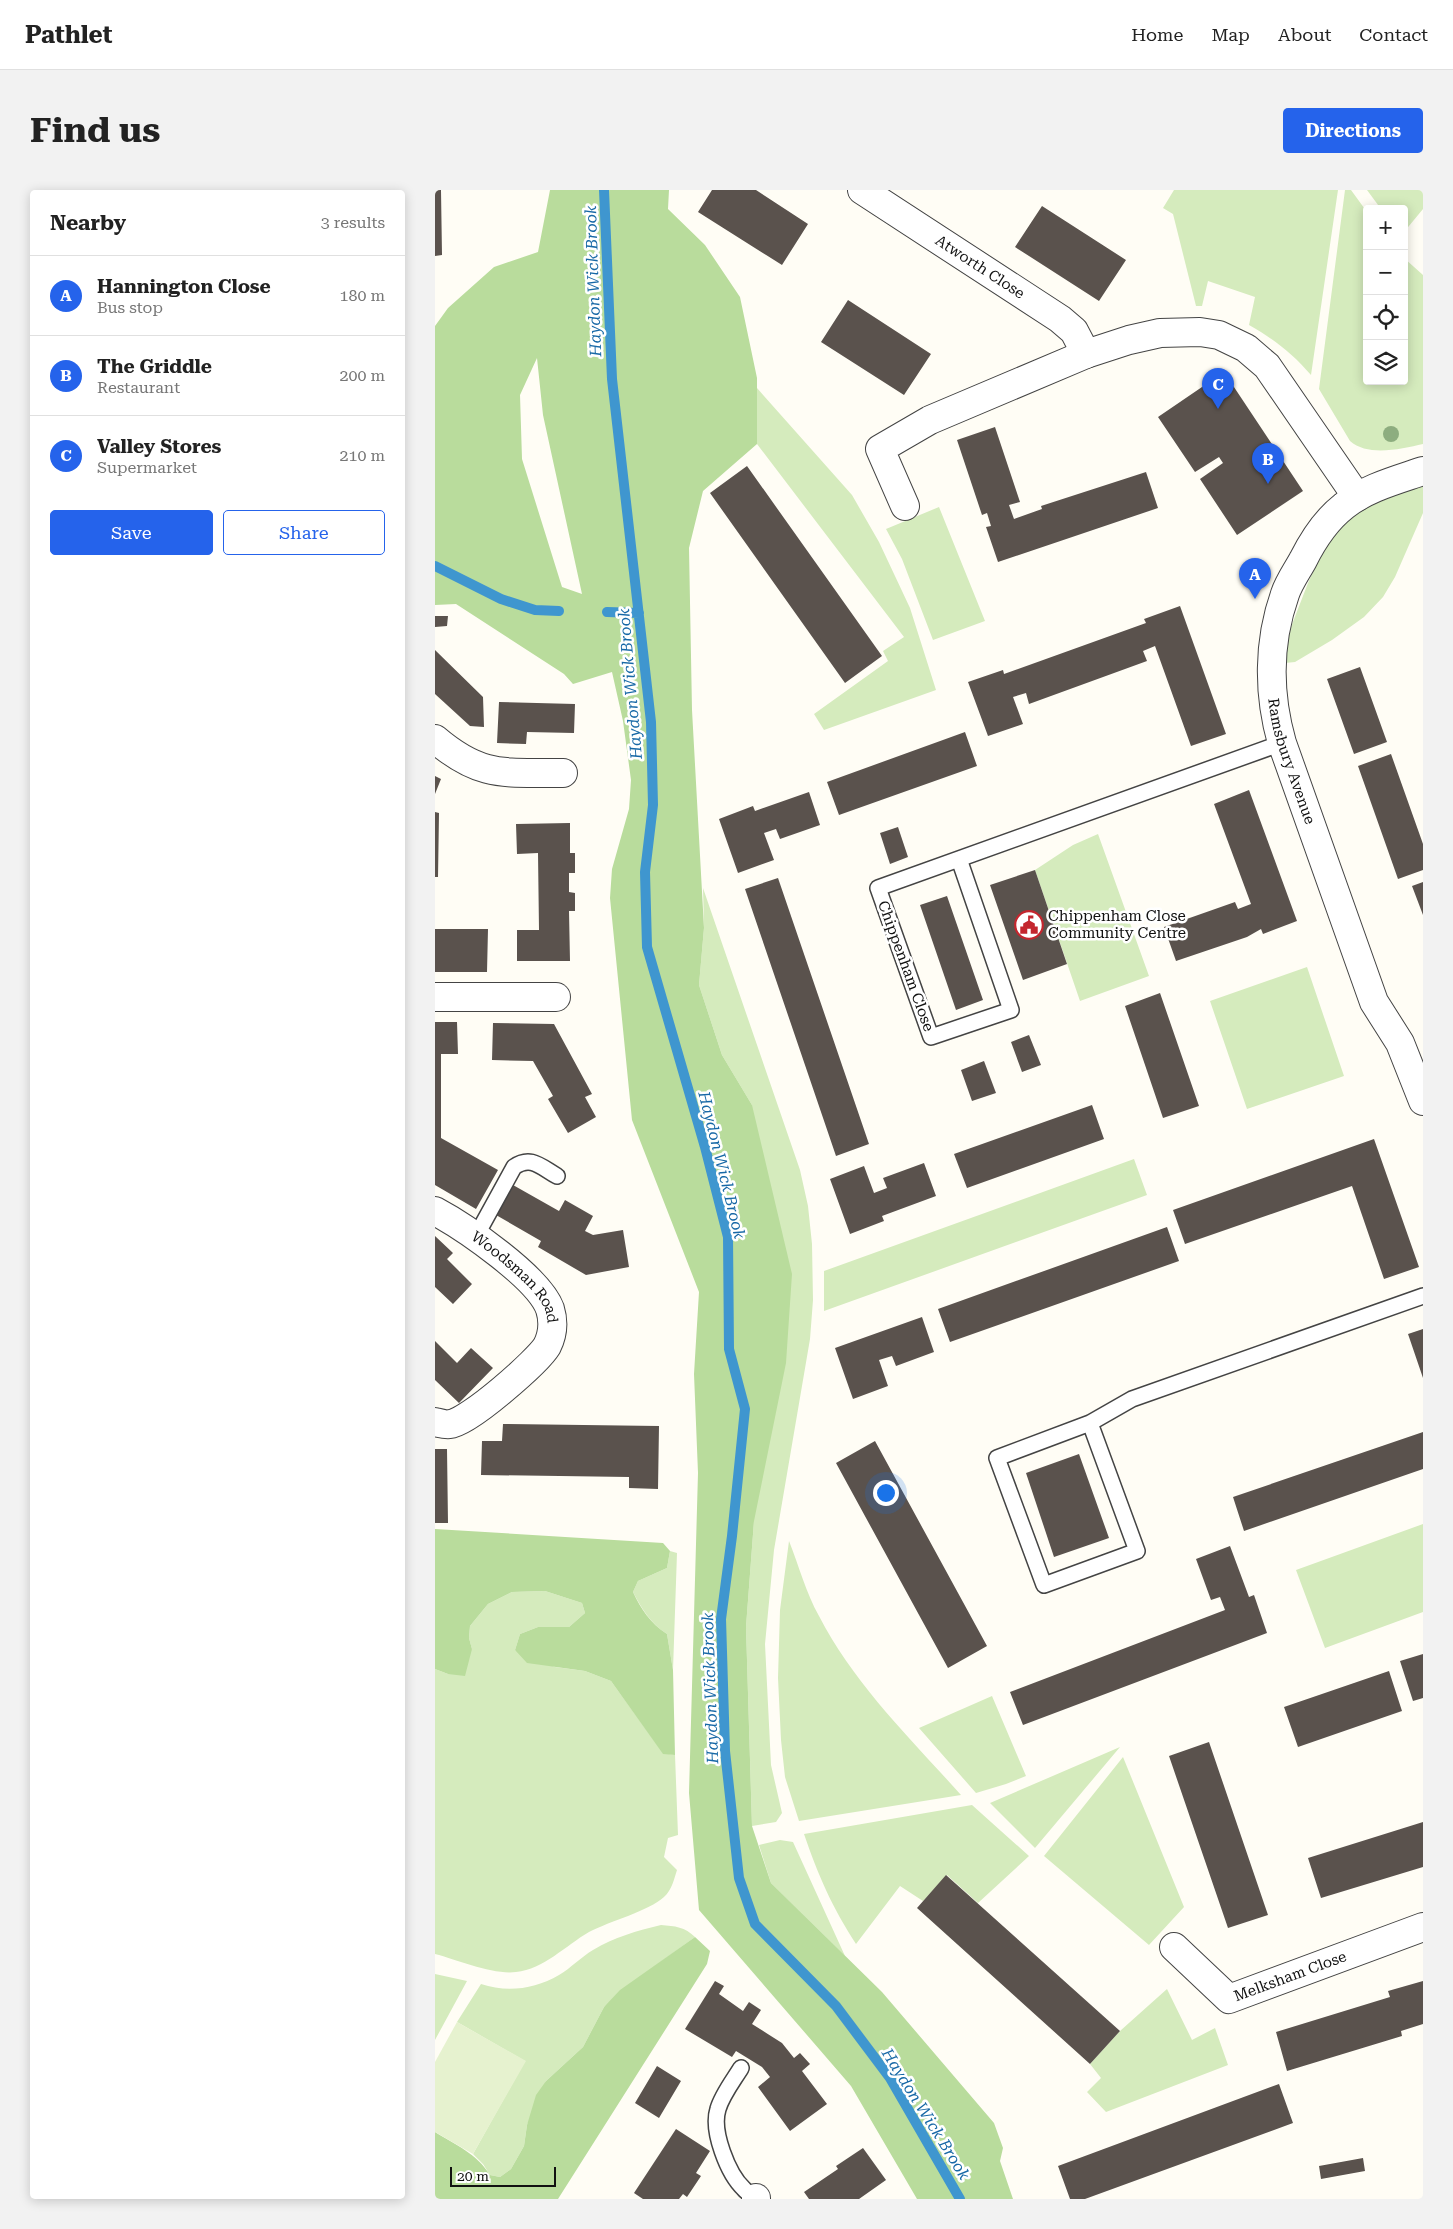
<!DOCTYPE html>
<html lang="en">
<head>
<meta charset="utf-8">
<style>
  body { margin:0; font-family:"Roboto Serif",serif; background:#f2f2f2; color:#222 }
  .controls { position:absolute; right:15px; top:15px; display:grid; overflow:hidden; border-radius:5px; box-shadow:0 2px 12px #0003 }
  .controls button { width:45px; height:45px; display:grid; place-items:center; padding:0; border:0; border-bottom:1px solid #e0e0e0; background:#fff; color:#222; font:25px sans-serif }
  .scale { position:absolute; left:15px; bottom:12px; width:106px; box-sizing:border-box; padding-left:5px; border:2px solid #111; border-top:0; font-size:14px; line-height:18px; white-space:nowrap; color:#111; -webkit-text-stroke:4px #fff; paint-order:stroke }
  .you { position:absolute; left:450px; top:1302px; width:18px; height:18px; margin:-12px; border:4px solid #fff; border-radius:50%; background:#1a73e8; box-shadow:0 0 0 8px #1a73e833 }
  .badge { display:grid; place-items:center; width:32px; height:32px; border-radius:50%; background:#2563eb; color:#fff; font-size:16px; font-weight:700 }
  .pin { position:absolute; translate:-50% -41px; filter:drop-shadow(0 1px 2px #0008) }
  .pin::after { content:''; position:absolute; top:26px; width:18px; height:15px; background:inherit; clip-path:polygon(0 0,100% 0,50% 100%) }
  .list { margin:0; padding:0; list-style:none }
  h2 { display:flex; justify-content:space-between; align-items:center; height:65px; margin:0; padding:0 20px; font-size:21px }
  h2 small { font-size:16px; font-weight:400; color:#767676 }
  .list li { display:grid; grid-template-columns:32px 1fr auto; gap:15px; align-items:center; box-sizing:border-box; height:80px; padding:0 20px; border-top:1px solid #e0e0e0 }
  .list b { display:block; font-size:19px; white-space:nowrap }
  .list p { margin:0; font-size:16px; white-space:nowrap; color:#767676 }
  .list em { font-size:16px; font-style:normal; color:#767676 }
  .actions { display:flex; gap:10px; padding:15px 20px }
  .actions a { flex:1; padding:11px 0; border:1px solid #2563eb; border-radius:5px; text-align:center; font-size:18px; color:#2563eb }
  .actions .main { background:#2563eb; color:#fff }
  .icon { flex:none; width:28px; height:28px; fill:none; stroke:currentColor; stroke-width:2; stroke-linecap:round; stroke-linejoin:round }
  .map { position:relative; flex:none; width:988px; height:2009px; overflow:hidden; border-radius:5px }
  header { display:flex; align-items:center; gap:30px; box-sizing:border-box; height:70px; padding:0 25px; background:#fff; border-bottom:1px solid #e0e0e0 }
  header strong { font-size:24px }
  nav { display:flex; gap:28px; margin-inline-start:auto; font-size:18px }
  .intro { display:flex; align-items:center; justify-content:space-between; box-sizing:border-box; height:120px; padding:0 30px }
  h1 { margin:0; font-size:35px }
  .button { padding:12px 22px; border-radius:5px; background:#2563eb; color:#fff; font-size:18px; font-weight:700 }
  main { display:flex; gap:30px; padding:0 30px }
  aside { flex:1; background:#fff; border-radius:5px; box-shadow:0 2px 12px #0003 }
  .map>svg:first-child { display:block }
</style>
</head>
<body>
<header>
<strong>Pathlet</strong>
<nav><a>Home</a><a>Map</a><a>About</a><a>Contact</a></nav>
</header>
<div class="intro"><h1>Find us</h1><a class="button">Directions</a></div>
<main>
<aside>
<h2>Nearby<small>3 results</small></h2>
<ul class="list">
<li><span class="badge">A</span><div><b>Hannington Close</b><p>Bus stop</p></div><em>180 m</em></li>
<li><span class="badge">B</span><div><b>The Griddle</b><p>Restaurant</p></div><em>200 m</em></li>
<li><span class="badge">C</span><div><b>Valley Stores</b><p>Supermarket</p></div><em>210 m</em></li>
</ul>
<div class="actions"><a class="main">Save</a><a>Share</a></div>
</aside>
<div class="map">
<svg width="988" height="2009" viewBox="0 0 988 2009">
  <rect width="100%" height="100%" fill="#fffdf5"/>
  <!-- green -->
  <path fill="#d5ebbd" d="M 739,0 L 903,0 L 876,185 C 858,164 839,149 814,135 L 820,107 L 773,91 L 767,116 L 761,116 L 738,24 L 728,18 Z
    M 910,0 L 916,0 L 932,22 L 932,191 L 969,191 L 969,68 L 988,85 L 988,254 C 966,259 933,267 915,251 L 884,199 Z
    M 932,0 L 988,0 L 988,19 L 969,42 L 969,19 L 946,19 Z
    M 322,198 L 417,305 L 444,352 L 475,418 L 501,500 L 389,540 L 379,524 L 453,471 L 448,461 L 469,447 L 322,254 Z
    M 988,293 L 988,323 L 960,387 L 948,407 L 929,427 L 897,450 L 860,472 L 850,473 L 851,450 L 873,393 L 888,359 L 905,336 L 931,314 Z
    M 504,317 L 550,431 L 498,450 L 467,369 L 451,339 Z
    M 663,644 L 714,786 L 645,811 L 600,680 L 638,655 Z
    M 268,698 L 365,980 L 373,1016 L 377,1054 L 378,1110 L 375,1149 L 339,1360 L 330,1454 L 336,1575 L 347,1623 L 341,1632 L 317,1636 L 311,1437 L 319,1331 L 317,915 L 287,865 L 264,795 L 269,738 Z
    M 872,777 L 909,886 L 812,919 L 775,811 Z
    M 699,969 L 712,1005 L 389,1121 L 389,1081 Z
    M 988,1334 L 988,1422 L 890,1458 L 861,1380 Z
    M 354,1351 C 364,1376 371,1403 384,1426 C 419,1494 475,1548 526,1605 L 364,1631 L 350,1587 L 346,1550 L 343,1488 L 345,1420 Z
    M 235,1361 L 242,1363 L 238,1480 L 232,1444 C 215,1433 207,1419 198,1402 L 203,1391 L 232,1378 Z
    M 110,1401 L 147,1413 L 150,1423 L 134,1437 L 103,1437 L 85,1444 L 80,1460 L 120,1477 L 150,1481 L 176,1491 L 228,1563 L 240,1565 L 243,1645 L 233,1648 L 229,1667 L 242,1680 C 239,1689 237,1700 229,1707 C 214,1721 175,1731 154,1742 C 130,1756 109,1779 81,1782 C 58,1785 23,1770 0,1764 L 0,1479 L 13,1484 L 37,1459 L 34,1448 L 35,1436 L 53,1414 L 77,1402 Z
    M 557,1506 L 591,1586 L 571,1594 L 541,1603 L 484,1538 Z
    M 685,1557 L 600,1658 L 555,1613 Z
    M 688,1567 L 749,1717 L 714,1755 L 609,1666 Z
    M 537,1615 L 594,1666 L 543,1713 L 512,1685 L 488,1711 L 465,1696 L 421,1754 C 397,1717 383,1685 369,1644 Z
    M 345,1650 L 358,1652 L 410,1766 L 336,1693 L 324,1655 Z
    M 226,1735 C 240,1736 250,1737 260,1747 L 202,1789 L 169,1817 L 148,1857 L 111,1891 L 92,1935 L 89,1956 L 76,1979 L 65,1987 L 55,1985 L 48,1974 L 38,1964 L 90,1871 L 22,1832 L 46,1794 C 72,1803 100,1799 124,1785 C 136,1778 146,1767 158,1760 C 179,1747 202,1741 226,1735 Z
    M 0,1784 L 32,1791 L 0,1850 Z
    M 732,1799 L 757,1850 L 780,1838 L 793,1875 L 671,1922 L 652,1902 L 666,1888 L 655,1874 L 685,1841 Z"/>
  <!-- forest -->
  <path fill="#b9dc9c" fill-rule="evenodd" d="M 115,0 L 234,0 L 233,19 L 270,55 L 305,107 L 322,188 L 322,254 L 268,301 L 254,358 L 257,520 L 269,738 L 264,795 L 287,865 L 317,915 L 357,1084 L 351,1173 L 319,1331 L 311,1437 L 317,1636 L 336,1693 L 447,1802 L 559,1933 L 568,1958 L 565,1971 L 578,2009 L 482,2009 L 416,1896 L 264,1720 L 254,1603 L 263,1283 L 259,1184 L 264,1102 L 197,930 L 175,708 L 177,679 L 194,619 L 196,590 L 188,531 L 177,482 L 138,494 L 129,484 L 21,414 L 0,415 L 0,136 L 13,118 L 59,77 L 103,62 ZM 102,168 L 108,225 L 147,404 L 127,397 L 87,269 L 85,205 Z
    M 0,1339 L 228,1353 L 235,1361 L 232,1378 L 203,1391 L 198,1402 C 206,1419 215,1433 232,1444 L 238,1480 L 240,1565 L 228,1564 L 176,1491 L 150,1481 L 92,1473 L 80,1460 L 85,1444 L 103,1437 L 134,1437 L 150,1423 L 147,1413 L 110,1401 L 77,1402 L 53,1414 L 35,1436 L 34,1448 L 37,1459 L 30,1486 L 13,1484 L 0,1479 Z
    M 260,1747 L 275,1761 L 272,1774 L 123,2009 L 0,2009 L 0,1942 C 21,1955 42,1964 55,1985 L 65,1987 L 76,1979 L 89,1956 L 92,1935 L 101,1905 L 111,1891 L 148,1857 L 169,1817 L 185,1800 Z"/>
  <!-- pitch -->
  <path fill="#e6f2cf" d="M 22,1832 L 91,1871 L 38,1964 L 0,1942 L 0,1872 Z"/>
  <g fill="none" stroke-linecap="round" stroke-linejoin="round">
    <!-- stream -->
    <path stroke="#3f96cf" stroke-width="10" d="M 169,0 L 177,189 L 216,532 L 218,615 L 210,682 L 212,757 L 270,957 L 293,1047 L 294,1159 L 310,1219 L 297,1346 L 286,1429 L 290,1561 L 304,1688 L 320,1734 L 401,1816 L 455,1888 L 525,2009
      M 0,376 L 66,409 L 100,420 L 124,421
      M 172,422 L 204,423"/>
  </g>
  <!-- building -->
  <path fill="#5a524d" d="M 0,0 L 6,0 L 7,65 L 0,66 Z
    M 277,0 L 321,0 L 373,34 L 347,75 L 263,22 Z
    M 607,16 L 691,70 L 664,111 L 580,57 Z
    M 413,110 L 496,164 L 469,205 L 386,152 Z
    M 789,182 L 868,301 L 802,345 L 765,289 L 788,273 L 784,267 L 760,282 L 723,227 Z
    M 560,237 L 585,312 L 574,315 L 579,329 L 607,319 L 606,316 L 711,282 L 723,318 L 563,372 L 551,337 L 556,336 L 552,323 L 547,325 L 522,250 Z
    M 312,276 L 447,466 L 410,493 L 275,303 Z
    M 745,416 L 791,544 L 756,556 L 720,456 L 708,461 L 712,471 L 594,514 L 591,503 L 578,507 L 588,534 L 553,546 L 533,492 L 568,480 L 569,484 L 711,433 L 709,429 Z
    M 0,426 L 13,426 L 12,436 L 0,437 Z
    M 0,460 L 48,507 L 49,537 L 35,536 L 0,504 Z
    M 925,477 L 952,552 L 919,564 L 892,489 Z
    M 64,512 L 140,514 L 139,543 L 92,542 L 91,554 L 62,553 Z
    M 530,542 L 542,576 L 404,625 L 392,592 Z
    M 956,564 L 988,654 L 988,680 L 963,689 L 923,576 Z
    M 0,586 L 6,589 L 0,604 Z
    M 814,600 L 862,731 L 828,744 L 826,739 L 812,747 L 741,771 L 729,737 L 800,712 L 803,719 L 816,714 L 779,614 Z
    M 374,602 L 385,635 L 345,649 L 341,639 L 329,643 L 339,670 L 303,683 L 284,629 L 318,616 L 320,621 Z
    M 0,622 L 4,623 L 3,687 L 0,687 Z
    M 135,633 L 135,663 L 140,663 L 140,683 L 134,683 L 134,702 L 140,703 L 140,721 L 134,721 L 135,771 L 82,771 L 82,740 L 104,740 L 103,663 L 82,664 L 81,634 Z
    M 463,637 L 473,667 L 455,674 L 445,643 Z
    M 600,680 L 632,774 L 588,790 L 555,695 Z
    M 343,688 L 434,954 L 401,966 L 310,699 Z
    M 988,692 L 988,725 L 977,696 Z
    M 512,706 L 548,810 L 521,820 L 485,715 Z
    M 0,739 L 53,739 L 52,782 L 0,782 Z
    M 725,803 L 764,916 L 728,928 L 690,816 Z
    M 0,832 L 22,832 L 23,864 L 6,864 L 6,948 L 63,980 L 41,1019 L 0,995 Z
    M 58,833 L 119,834 L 157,904 L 150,907 L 161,927 L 133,943 L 113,909 L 118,906 L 98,871 L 57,870 Z
    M 594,845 L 606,875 L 587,882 L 576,852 Z
    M 549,871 L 561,903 L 537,911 L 526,880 Z
    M 657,915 L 669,949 L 532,998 L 519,964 Z
    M 939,949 L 984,1077 L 949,1089 L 917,996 L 750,1054 L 738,1020 Z
    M 489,973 L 501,1006 L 447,1026 L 449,1031 L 415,1044 L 395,989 L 429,976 L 439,1003 L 452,998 L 448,988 Z
    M 78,995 L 124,1021 L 130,1010 L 158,1026 L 150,1041 L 158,1045 L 188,1040 L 194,1077 L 151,1085 L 103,1057 L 106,1051 L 61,1025 Z
    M 732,1037 L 744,1071 L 515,1152 L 503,1119 Z
    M 0,1046 L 18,1063 L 12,1069 L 37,1094 L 18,1114 L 0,1097 Z
    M 487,1127 L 499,1162 L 461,1176 L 457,1166 L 444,1170 L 453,1196 L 418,1209 L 400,1158 Z
    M 988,1139 L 988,1188 L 973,1144 Z
    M 0,1151 L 22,1173 L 36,1158 L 58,1178 L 24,1213 L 0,1190 Z
    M 68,1234 L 224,1236 L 223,1299 L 194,1298 L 194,1287 L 46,1285 L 47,1251 L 67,1251 Z
    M 988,1242 L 988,1279 L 809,1341 L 798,1307 Z
    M 440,1251 L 552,1456 L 513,1478 L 401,1273 Z
    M 0,1259 L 12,1259 L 13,1333 L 0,1333 Z
    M 644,1264 L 674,1348 L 619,1367 L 591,1283 Z
    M 795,1356 L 814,1407 L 819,1405 L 832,1443 L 588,1535 L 575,1502 L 790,1420 L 785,1407 L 776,1410 L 761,1369 Z
    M 988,1464 L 988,1508 L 978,1511 L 965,1471 Z
    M 954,1481 L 967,1521 L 863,1557 L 849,1517 Z
    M 774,1552 L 833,1725 L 793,1738 L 734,1566 Z
    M 988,1632 L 988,1677 L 886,1708 L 873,1668 Z
    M 511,1685 L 685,1841 L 655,1874 L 482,1718 Z
    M 280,1791 L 289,1796 L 284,1804 L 308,1821 L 314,1812 L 326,1820 L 317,1834 L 347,1853 L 359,1868 L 365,1863 L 375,1874 L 367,1881 L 392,1914 L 355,1941 L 323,1897 L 335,1887 L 327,1877 L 301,1861 L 297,1867 L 250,1839 Z
    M 988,1791 L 988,1834 L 966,1841 L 967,1846 L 852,1881 L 841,1842 L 955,1807 L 953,1801 Z
    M 222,1876 L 246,1891 L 224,1928 L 200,1913 Z
    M 844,1894 L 858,1933 L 650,2009 L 635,2009 L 623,1976 Z
    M 241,1939 L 275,1961 L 261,1983 L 266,1986 L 252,2007 L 248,2004 L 244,2009 L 208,2009 L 199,2003 Z
    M 428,1958 L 451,1990 L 424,2009 L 374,2009 L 369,2002 L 403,1979 L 401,1976 Z
    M 928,1968 L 930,1981 L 886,1989 L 884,1976 Z"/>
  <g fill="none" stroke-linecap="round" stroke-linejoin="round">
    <defs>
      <path id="lane" d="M 524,669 L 576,820 L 496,847 L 443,698 L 847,553
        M 40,1048 L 79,977 C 96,965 106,977 122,986
        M 655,1233 L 702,1361 L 609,1395 L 562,1268 L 655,1233 L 697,1209 L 988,1106
        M 306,1878 C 298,1891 287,1905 283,1919 C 276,1941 293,1984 309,1999 C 312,2003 317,2005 321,2008"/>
      <g id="street">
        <path id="s1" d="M 427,0 L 625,129 L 639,141 L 651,164"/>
        <path id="s2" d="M 988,281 C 962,290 931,298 909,316 C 891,330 878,350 868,370 C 862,381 854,392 850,404 C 833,452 833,504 847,553 L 939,812 L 965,853 L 988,911"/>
        <path d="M 470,316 L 445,259 L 495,230 L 651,164 L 694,150 L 725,143 L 765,142 L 784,145 L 811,158 L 832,176 L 922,307"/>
        <path d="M 0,549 C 47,589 70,582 128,583"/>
        <path d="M 0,807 L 121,807"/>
        <path id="s3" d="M 0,1021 C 30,1037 104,1088 115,1119 C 119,1132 118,1144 112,1156 C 103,1171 33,1233 15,1234 C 11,1235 4,1233 0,1232"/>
        <path id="s4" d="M 739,1757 L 794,1809 L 988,1737"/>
        <path d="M 321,2009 L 321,2008"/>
      </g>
    </defs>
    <!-- lane casing -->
    <use href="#lane" stroke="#444" stroke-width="18"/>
    <!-- street casing -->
    <use href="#street" stroke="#444" stroke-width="30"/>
    <!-- lane -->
    <use href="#lane" stroke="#fff" stroke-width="15"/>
    <!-- street -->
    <use href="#street" stroke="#fff" stroke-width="28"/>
  </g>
  <!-- trees -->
  <circle fill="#8dad7f" cx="956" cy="244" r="8"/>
  <!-- icons -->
  <defs>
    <symbol id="civic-ring" viewBox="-11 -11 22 22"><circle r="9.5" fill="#fff" stroke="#c4262e" stroke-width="1.5"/><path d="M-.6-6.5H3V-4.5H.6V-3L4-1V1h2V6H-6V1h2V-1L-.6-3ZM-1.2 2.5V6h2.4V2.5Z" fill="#c4262e"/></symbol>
  </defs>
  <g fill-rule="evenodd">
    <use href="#civic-ring" x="578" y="719" width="32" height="32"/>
  </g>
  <g text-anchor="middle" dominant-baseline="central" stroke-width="5" stroke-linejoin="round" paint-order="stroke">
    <!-- street labels -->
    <g font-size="15" fill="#111" stroke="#fff">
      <text stroke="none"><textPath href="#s1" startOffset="141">Atworth Close</textPath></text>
      <text stroke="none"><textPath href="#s2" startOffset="365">Ramsbury Avenue</textPath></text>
      <text transform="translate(471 776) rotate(70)">Chippenham Close</text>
      <text stroke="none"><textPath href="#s3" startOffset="106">Woodsman Road</textPath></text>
      <text stroke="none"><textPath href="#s4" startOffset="141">Melksham Close</textPath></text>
    </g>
    <!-- poi labels -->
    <g font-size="15" fill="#111" stroke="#fff" text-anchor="start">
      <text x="613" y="726">Chippenham Close<tspan x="613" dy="17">Community Centre</tspan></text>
    </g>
    <!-- water labels -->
    <g font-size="16" font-style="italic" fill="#1768a6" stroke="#fff">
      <text transform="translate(158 91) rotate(-92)">Haydon Wick Brook</text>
      <text transform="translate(195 494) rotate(-95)">Haydon Wick Brook</text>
      <text transform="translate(287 975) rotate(76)">Haydon Wick Brook</text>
      <text transform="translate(275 1498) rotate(-92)">Haydon Wick Brook</text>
      <text transform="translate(491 1924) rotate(58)">Haydon Wick Brook</text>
    </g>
  </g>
</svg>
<div class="controls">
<button>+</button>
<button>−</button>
<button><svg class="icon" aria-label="locate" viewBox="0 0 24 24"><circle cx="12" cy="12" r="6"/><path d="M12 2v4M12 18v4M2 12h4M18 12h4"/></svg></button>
<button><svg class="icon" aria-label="layers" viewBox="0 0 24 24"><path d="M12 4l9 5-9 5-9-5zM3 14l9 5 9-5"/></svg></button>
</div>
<div class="scale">20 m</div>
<div class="you"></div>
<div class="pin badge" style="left:820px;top:409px">A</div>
<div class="pin badge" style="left:833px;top:294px">B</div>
<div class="pin badge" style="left:783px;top:219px">C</div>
</div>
</main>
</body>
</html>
